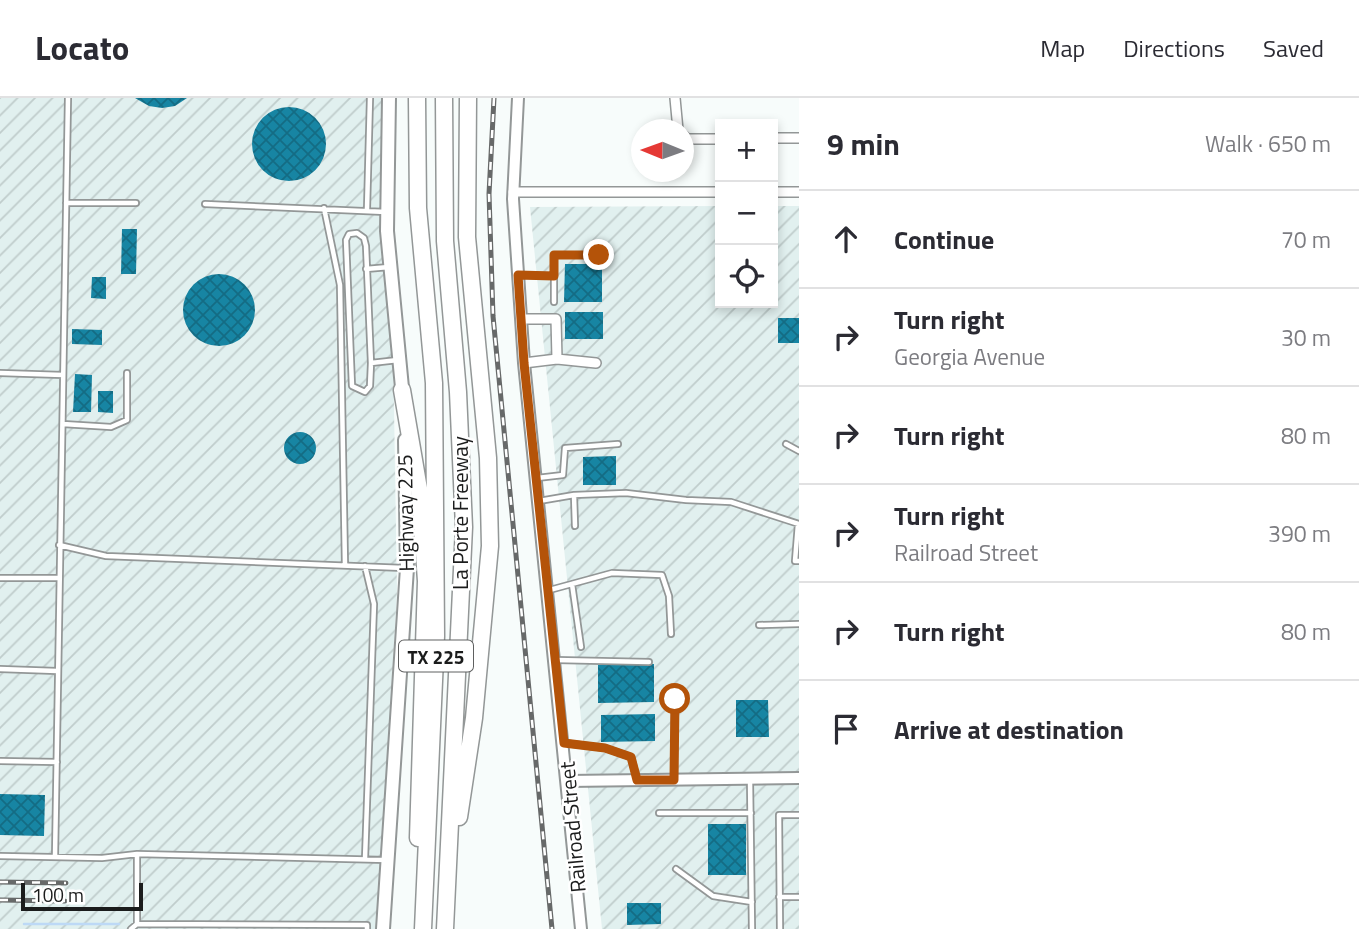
<!DOCTYPE html>
<html lang="en">
<head>
<meta charset="utf-8">
<style>
  body { margin:0; font-family:"Titillium Web",sans-serif; background:#f2f2f3; color:#2b2b33 }
  .controls { position:absolute; right:21px; top:21px; display:grid; overflow:hidden; border-radius:0px; box-shadow:0 4px 10px #0003 }
  .controls button { width:63px; height:63px; display:grid; place-items:center; padding:0; border:0; border-bottom:2px solid #e1e1e2; background:#fff; color:#2b2b33; font:35px sans-serif }
  .compass { position:absolute; left:631px; top:21px; width:63px; height:63px; border-radius:50%; background:#fff; box-shadow:0 4px 10px #0003; rotate:271deg }
  .scale { position:absolute; left:21px; bottom:18px; width:122px; box-sizing:border-box; padding-left:7px; border:4px solid #1b1c1c; border-top:0; font-size:19px; line-height:24px; white-space:nowrap; color:#1b1c1c; -webkit-text-stroke:5px #fff; paint-order:stroke }
  .stop { position:absolute; width:21px; height:21px; margin:-16px; border:5px solid #b45309; border-radius:50%; background:#fff }
  .stop.end { background:#b45309; border-color:#fff; box-shadow:0 2px 7px #0008 }
  .list { margin:0; padding:0; list-style:none }
  h2 { display:flex; justify-content:space-between; align-items:center; height:91px; margin:0; padding:0 28px; font-size:30px }
  h2 small { font-size:23px; font-weight:400; color:#7c7c81 }
  .list li { display:grid; grid-template-columns:46px 1fr auto; gap:21px; align-items:center; box-sizing:border-box; height:98px; padding:0 28px; border-top:2px solid #e1e1e2 }
  .list b { display:block; font-size:26px; white-space:nowrap }
  .list p { margin:0; font-size:23px; white-space:nowrap; color:#7c7c81 }
  .list em { font-size:23px; font-style:normal; color:#7c7c81 }
  .icon { flex:none; width:38px; height:38px; fill:none; stroke:currentColor; stroke-width:2; stroke-linecap:round; stroke-linejoin:round }
  .map { position:relative; flex:none; width:799px; height:831px; overflow:hidden }
  header { display:flex; align-items:center; gap:42px; box-sizing:border-box; height:98px; padding:0 35px; background:#fff; border-bottom:2px solid #e1e1e2 }
  header strong { font-size:33px }
  nav { display:flex; gap:38px; margin-inline-start:auto; font-size:24px }
  main { display:flex }
  aside { flex:1; background:#fff }
  .map>svg:first-child { display:block }
</style>
</head>
<body>
<header>
<strong>Locato</strong>
<nav><a>Map</a><a>Directions</a><a>Saved</a></nav>
</header>
<main>
<div class="map">
<svg width="799" height="831" viewBox="0 0 799 831">
  <defs>
    <pattern id="industrial-furrows" width="10" height="10" patternUnits="userSpaceOnUse" patternTransform="scale(1.75)"><rect width="10" height="10" fill="#e1f0ef"/><path d="M-1 1l2-2M0 10L10 0M9 11l2-2" fill="none" stroke="#c0cdcc"/></pattern>
    <pattern id="building-cross-hatch" width="8" height="8" patternUnits="userSpaceOnUse" patternTransform="scale(1.75)"><rect width="8" height="8" fill="#1785a3"/><path d="M0 0l8 8M0 8l8-8" fill="none" stroke="#146c84"/></pattern>
  </defs>
  <rect width="100%" height="100%" fill="#f7fcfb"/>
  <!-- industrial -->
  <path fill="url(#industrial-furrows)" d="M 0,0 L 389,0 L 397,494 L 378,831 L 0,831 Z
    M 720,108 L 720,205 L 773,205 L 773,108 L 799,108 L 799,831 L 602,831 L 530,109 Z"/>
  <g fill="none" stroke-linecap="round" stroke-linejoin="round">
    <!-- stream -->
    <path stroke="#bdd9f6" stroke-width="2.5" d="M 24,826 L 119,826"/>
  </g>
  <!-- building -->
  <path fill="url(#building-cross-hatch)" d="M 135,0 L 187,0 L 175,8 L 162,10 L 149,8 Z
    M252 46a37 37 0 1 1 74 0a37 37 0 1 1-74 0Z
    M 122,131 L 137,131 L 136,176 L 121,176 Z
    M 565,166 L 602,166 L 602,204 L 564,204 Z
    M183 212a36 36 0 1 1 72 0a36 36 0 1 1-72 0Z
    M 92,179 L 106,179 L 106,201 L 91,200 Z
    M 565,214 L 603,214 L 603,241 L 565,241 Z
    M 778,220 L 799,220 L 799,245 L 778,245 Z
    M 72,231 L 102,232 L 102,247 L 72,246 Z
    M 75,276 L 92,277 L 91,314 L 73,314 Z
    M 98,293 L 113,293 L 113,315 L 98,314 Z
    M284 350a16 16 0 1 1 32 0a16 16 0 1 1-32 0Z
    M 616,358 L 616,387 L 583,387 L 583,359 Z
    M 654,566 L 654,604 L 598,605 L 598,567 Z
    M 736,602 L 768,602 L 769,639 L 736,639 Z
    M 655,616 L 655,643 L 601,644 L 601,617 Z
    M 0,696 L 45,697 L 44,738 L 0,737 Z
    M 708,726 L 746,726 L 746,777 L 708,777 Z
    M 627,805 L 661,805 L 661,826 L 627,827 Z"/>
  <g fill="none" stroke-linecap="round" stroke-linejoin="round">
    <defs>
      <path id="service" d="M 66,105 L 136,105
        M 205,106 L 386,114
        M 324,110 L 340,187 L 345,467
        M 367,111 L 370,0
        M 366,171 L 389,169
        M 519,177 L 554,178
        M 554,204 L 554,157 L 599,157
        M 371,265 L 366,148 L 364,140 L 357,135 L 349,136 L 346,142 L 352,288 L 365,294 L 370,288 L 371,265 L 398,262
        M 0,275 L 63,277
        M 63,326 L 111,329 L 127,322 L 127,275
        M 786,346 L 799,353
        M 537,380 L 563,377 L 565,350 L 618,346
        M 574,397 L 575,428
        M 539,403 L 574,397 L 626,395 L 686,402 L 731,404 L 799,426
        M 798,426 L 795,463 L 799,463
        M 59,447 L 106,458 L 404,470
        M 365,468 L 374,506 L 365,761
        M 0,480 L 59,480
        M 572,486 L 581,549
        M 546,493 L 612,475 L 662,477 L 669,498 L 671,536
        M 759,527 L 799,526
        M 556,562 L 649,564
        M 0,571 L 57,573
        M 564,645 L 605,650 L 631,659 L 637,681
        M 0,663 L 57,664
        M 674,681 L 675,601
        M 750,682 L 752,831
        M 659,715 L 751,715
        M 0,758 L 102,760 L 137,756 L 387,762
        M 55,759 L 68,0
        M 676,771 L 713,798 L 752,804
        M 779,799 L 799,799
        M 137,826 L 137,756
        M 131,831 L 137,826 L 367,827 L 367,831
        M 780,831 L 779,717 L 799,717"/>
      <path id="minor" d="M 675,0 L 678,32
        M 684,38 L 687,41 L 720,41
        M 773,40 L 799,40
        M 513,94 L 720,94
        M 773,94 L 799,94
        M 521,221 L 556,221 L 557,261
        M 524,265 L 557,261 L 596,265"/>
      <path id="tertiary" d="M 518,0 L 513,101 L 524,265 L 581,831
        M 568,683 L 799,680"/>
      <path id="secondary" d="M 389,0 L 387,133 L 403,300
        M 383,831 L 407,470 L 405,342"/>
      <path id="motorway" d="M 417,0 L 418,110 L 434,285 L 436,538 L 423,831
        M 444,0 L 445,143 L 458,294 L 464,429 L 445,831
        M 402,292 L 420,397 L 426,483 L 418,740
        M 459,719 L 474,620 L 490,448 L 488,360 L 467,139 L 468,0"/>
    </defs>
    <!-- service casing -->
    <use href="#service" stroke="#939797" stroke-width="8"/>
    <!-- minor casing -->
    <use href="#minor" stroke="#939797" stroke-width="12"/>
    <!-- tertiary casing -->
    <use href="#tertiary" stroke="#939797" stroke-width="14"/>
    <!-- secondary casing -->
    <use href="#secondary" stroke="#939797" stroke-width="16"/>
    <!-- motorway casing -->
    <use href="#motorway" stroke="#939797" stroke-width="19"/>
    <!-- service -->
    <use href="#service" stroke="#fff" stroke-width="4.5"/>
    <!-- minor -->
    <use href="#minor" stroke="#fff" stroke-width="9"/>
    <!-- tertiary -->
    <use href="#tertiary" stroke="#fff" stroke-width="10"/>
    <!-- secondary -->
    <use href="#secondary" stroke="#fff" stroke-width="12"/>
    <!-- motorway -->
    <use href="#motorway" stroke="#fff" stroke-width="16"/>
    <defs>
      <path id="rail" d="M 494,0 L 489,96 L 493,218 L 552,831
        M 0,784 L 66,785
        M 0,802 L 65,803"/>
    </defs>
    <!-- rail casing -->
    <use href="#rail" stroke="#676969" stroke-width="5"/>
    <!-- rail -->
    <use href="#rail" stroke="#fff" stroke-width="2.5" stroke-dasharray="8" stroke-linecap="butt"/>
  </g>
  <g fill="none" stroke-linecap="round" stroke-linejoin="round">
    <!-- route -->
    <path stroke="#b45309" stroke-width="9" d="M 599,157 L 554,157 L 554,178 L 518,177 L 524,265 L 564,645 L 605,650 L 631,659 L 637,682 L 674,682 L 675,601"/>
  </g>
  <g text-anchor="middle" dominant-baseline="central" stroke-width="5" stroke-linejoin="round" paint-order="stroke">
    <!-- shield labels -->
    <rect fill="#fff" stroke="#5f6060" stroke-width="2" x="399" y="542.5" width="74" height="31" rx="5"/>
    <g font-size="19" font-weight="bold" fill="#1b1c1c">
      <text x="436" y="558">TX 225</text>
    </g>
    <!-- street labels -->
    <g font-size="21" fill="#1b1c1c" stroke="#fff">
      <text transform="translate(405 415) rotate(-91)">Highway 225</text>
      <text transform="translate(460 415) rotate(-90)">La Porte Freeway</text>
      <text transform="translate(572 729) rotate(-95)">Railroad Street</text>
    </g>
  </g>
</svg>
<div class="controls">
<button>+</button>
<button>−</button>
<button><svg class="icon" aria-label="locate" viewBox="0 0 24 24"><circle cx="12" cy="12" r="6"/><path d="M12 2v4M12 18v4M2 12h4M18 12h4"/></svg></button>
</div>
<svg class="compass" viewBox="-18 -18 36 36"><path d="M0-13l5 13h-10z" fill="#e53935"/><path d="M0 13l5-13h-10z" fill="#7c7c81"/></svg>
<div class="scale">100 m</div>
<div class="stop" style="left:675px;top:601px"></div>
<div class="stop end" style="left:599px;top:157px"></div>
</div>
<aside>
<h2>9 min<small>Walk · 650 m</small></h2>
<ul class="list">
<li><svg class="icon" aria-label="ahead" viewBox="0 0 24 24"><path d="M12 20V5M6 11l6-6 6 6"/></svg><div><b>Continue</b></div><em>70 m</em></li>
<li><svg class="icon" aria-label="right" viewBox="0 0 24 24"><path d="M7 20v-9h11M14 6l5 5-5 5"/></svg><div><b>Turn right</b><p>Georgia Avenue</p></div><em>30 m</em></li>
<li><svg class="icon" aria-label="right" viewBox="0 0 24 24"><path d="M7 20v-9h11M14 6l5 5-5 5"/></svg><div><b>Turn right</b></div><em>80 m</em></li>
<li><svg class="icon" aria-label="right" viewBox="0 0 24 24"><path d="M7 20v-9h11M14 6l5 5-5 5"/></svg><div><b>Turn right</b><p>Railroad Street</p></div><em>390 m</em></li>
<li><svg class="icon" aria-label="right" viewBox="0 0 24 24"><path d="M7 20v-9h11M14 6l5 5-5 5"/></svg><div><b>Turn right</b></div><em>80 m</em></li>
<li><svg class="icon" aria-label="arrive" viewBox="0 0 24 24"><path d="M6 21V4h12l-3 4 3 4H6"/></svg><div><b>Arrive at destination</b></div></li>
</ul>
</aside>
</main>
</body>
</html>
